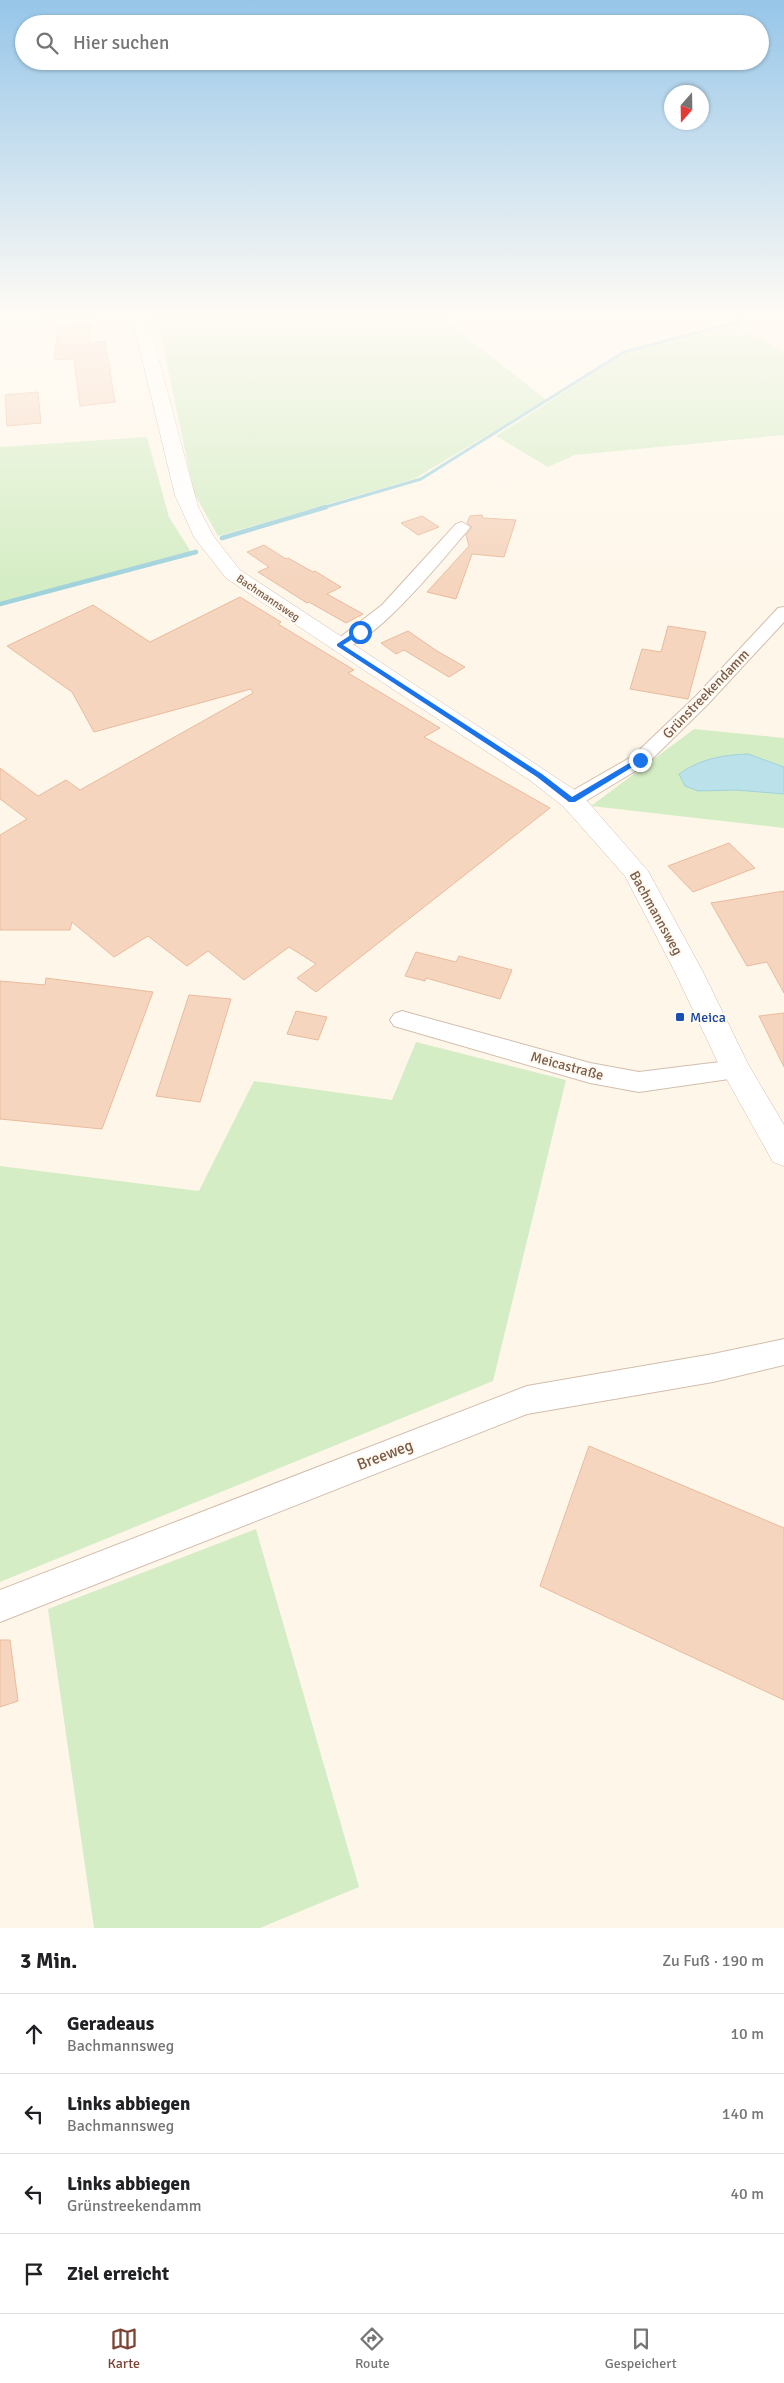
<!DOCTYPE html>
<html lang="de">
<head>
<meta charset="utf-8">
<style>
  body { margin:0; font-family:Signika,sans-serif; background:#f2f2f2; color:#202124 }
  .compass { position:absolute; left:664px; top:85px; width:45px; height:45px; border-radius:50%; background:#fff; box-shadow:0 1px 4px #0004; rotate:200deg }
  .stop { position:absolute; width:15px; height:15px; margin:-11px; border:4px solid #1a73e8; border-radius:50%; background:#fff }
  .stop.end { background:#1a73e8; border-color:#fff; box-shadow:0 1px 5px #0008 }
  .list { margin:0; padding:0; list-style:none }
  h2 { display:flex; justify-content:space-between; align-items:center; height:65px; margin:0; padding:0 20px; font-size:21px }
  h2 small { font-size:16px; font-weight:400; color:#757577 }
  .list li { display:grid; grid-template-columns:32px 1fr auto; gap:15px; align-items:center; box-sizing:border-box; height:80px; padding:0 20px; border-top:1px solid #e0e0e0 }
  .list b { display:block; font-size:19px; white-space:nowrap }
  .list p { margin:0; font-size:16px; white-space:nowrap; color:#757577 }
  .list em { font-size:16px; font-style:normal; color:#757577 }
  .icon { flex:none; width:28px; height:28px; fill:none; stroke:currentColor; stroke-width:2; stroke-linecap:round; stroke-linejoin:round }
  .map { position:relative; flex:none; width:784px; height:1928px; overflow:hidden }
  .search { position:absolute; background:#fff; box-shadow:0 1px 4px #0004; left:15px; right:15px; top:15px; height:55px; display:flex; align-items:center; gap:12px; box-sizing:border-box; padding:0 18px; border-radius:28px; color:#757577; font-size:19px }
  .sheet { height:385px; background:#fff }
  nav { display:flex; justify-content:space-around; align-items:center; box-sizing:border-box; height:70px; border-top:1px solid #e0e0e0; background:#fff; font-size:14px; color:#757577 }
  nav a { display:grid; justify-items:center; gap:2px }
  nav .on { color:#7d4434 }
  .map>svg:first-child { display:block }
</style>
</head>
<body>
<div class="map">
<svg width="784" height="1928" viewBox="0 0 784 1928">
  <rect width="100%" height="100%" fill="#fef6e9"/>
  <!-- green -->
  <path fill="#d5edc5" d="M 156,312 L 435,312 L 546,400 L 414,479 L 218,536 L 194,493 Z
    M 734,325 L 784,351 L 784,435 L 575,455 L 548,467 L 496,436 L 625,353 Z
    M 147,437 L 169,517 L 191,552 L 0,602 L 0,447 Z
    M 694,729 L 784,738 L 784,828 L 591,806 Z
    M 416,1042 L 566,1080 L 493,1381 L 0,1582 L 0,1166 L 199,1191 L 254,1081 L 392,1100 Z
    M 256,1529 L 359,1887 L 260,1928 L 94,1928 L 48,1609 Z"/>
  <!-- water -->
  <path fill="#bbe2ea" stroke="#a0d2dc" d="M 748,754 L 784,767 L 784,794 L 736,790 L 698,791 L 685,786 L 679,774 C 700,759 722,755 748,754 Z"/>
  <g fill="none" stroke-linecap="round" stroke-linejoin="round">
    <!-- stream-far1 -->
    <path stroke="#a0d2dc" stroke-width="3" d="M 322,508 L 421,479 L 624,352 L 741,321 L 743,312"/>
    <!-- stream -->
    <path stroke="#a0d2dc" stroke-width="4.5" d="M 222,538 L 326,507
      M 0,604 L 196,552"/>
  </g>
  <!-- building -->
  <path fill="#f5d5be" stroke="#e9bb9d" d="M 91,324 L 89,343 L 105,341 L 115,402 L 80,406 L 74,359 L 54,360 L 58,326 Z
    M 38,392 L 41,423 L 7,426 L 5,395 Z
    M 482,515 L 483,518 L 516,520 L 504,557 L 472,554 L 456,599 L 427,592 L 469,546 L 466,535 L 472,527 L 467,523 L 470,516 Z
    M 422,516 L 439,527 L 418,535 L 401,523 Z
    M 264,545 L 286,559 L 288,558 L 313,572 L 315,571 L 341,587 L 327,594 L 363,614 L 346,623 L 309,602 L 307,603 L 258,572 L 269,567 L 247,552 Z
    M 240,597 L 281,622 L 278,624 L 354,670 L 348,673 L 440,728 L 424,737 L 550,808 L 316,992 L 297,978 L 316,964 L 289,947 L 244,980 L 208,951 L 187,966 L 148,936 L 114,957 L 72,922 L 70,930 L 0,930 L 0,835 L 27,819 L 0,799 L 0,768 L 38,796 L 66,780 L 80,790 L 253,693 L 251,689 L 94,732 L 72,692 L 7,646 L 93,605 L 150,642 Z
    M 668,626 L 706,632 L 688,699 L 630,689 L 642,649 L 661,652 Z
    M 408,631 L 437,651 L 465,667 L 449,677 L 404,650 L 396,654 L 381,643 Z
    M 729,843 L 755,868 L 693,892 L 668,866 Z
    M 784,891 L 784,993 L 767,962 L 747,966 L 711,903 Z
    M 416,952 L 456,962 L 459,956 L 512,970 L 500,999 L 426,978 L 425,981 L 405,976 Z
    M 46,978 L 153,992 L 102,1129 L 0,1119 L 0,981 L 45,985 Z
    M 189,995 L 231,999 L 200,1102 L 156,1096 Z
    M 296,1011 L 327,1017 L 318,1040 L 287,1034 Z
    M 784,1013 L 784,1067 L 759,1016 Z
    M 589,1446 L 784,1528 L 784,1700 L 540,1586 Z
    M 0,1640 L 10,1640 L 18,1701 L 0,1707 Z"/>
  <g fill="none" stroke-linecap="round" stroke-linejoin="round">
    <defs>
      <path id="minor" d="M 32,312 L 103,312 L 97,316 L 0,322 L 0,314 Z
        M 462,522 L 470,527 L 468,530 C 446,555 366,657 333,649 L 330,645 L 382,605 L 456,524 Z
        M 784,607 L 784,622 L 708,704 L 647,764 L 579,805 L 572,806 L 565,805 L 562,800 L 565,795 L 633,756 L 696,696 L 778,608 Z
        M 402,1011 L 590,1063 L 639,1072 L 736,1060 L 745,1062 L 748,1069 L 745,1076 L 736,1078 L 639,1092 L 590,1083 L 394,1026 L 390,1020 L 394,1014 Z
        M 784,1339 L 784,1365 L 713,1382 L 527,1414 L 0,1622 L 0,1590 L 527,1386 L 713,1354 Z"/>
      <path id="tertiary" d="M 131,312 L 146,312 L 198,507 L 214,537 L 240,570 L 581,794 L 648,871 L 703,972 L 748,1064 L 784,1125 L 784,1166 L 773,1162 L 721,1069 L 675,972 L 625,876 L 563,806 L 531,781 L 226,578 L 194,537 L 175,495 Z"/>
    </defs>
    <!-- minor casing -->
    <use href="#minor" stroke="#d2bead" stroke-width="2"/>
    <!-- tertiary casing -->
    <use href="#tertiary" stroke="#d2bead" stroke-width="1"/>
    <!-- minor -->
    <use href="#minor" fill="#fff" fill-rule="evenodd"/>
    <!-- tertiary -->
    <use href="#tertiary" fill="#fff" fill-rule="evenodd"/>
  </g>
  <!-- sky -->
  <linearGradient id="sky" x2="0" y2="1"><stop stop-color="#96c6e9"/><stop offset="0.54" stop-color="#fffbf5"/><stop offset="1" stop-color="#fffbf5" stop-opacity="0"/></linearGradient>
  <rect width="784" height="582" fill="url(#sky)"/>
  <!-- route -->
  <path fill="#1a73e8" d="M 358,630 L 364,632 L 343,645 L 542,774 L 572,797 L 638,758 L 644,760 L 575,802 L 569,802 L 537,777 L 337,646 L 337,644 Z"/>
  <!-- markers -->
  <rect fill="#1a4fb4" stroke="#fffaf1" stroke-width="2" x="675" y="1012" width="10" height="10" rx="2.5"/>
  <g text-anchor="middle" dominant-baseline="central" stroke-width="4" stroke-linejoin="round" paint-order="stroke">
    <!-- far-street labels -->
    <g font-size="11" fill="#7b5c4a" stroke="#fffaf1">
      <text transform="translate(268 598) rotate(34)">Bachmannsweg</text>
    </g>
    <!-- street labels -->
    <g font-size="14" fill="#7b5c4a" stroke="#fffaf1">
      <text transform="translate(706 694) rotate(-46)">Grünstreekendamm</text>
      <text transform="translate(656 913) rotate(61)">Bachmannsweg</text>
      <text transform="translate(567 1066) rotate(15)">Meicastraße</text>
    </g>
    <!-- transit labels -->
    <g font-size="14" fill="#164399" stroke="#fffaf1" text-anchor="start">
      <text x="690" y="1017">Meica</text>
    </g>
    <!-- near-street labels -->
    <g font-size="16" fill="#7b5c4a" stroke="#fffaf1">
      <text transform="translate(385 1455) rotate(-21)">Breeweg</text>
    </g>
  </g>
</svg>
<svg class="compass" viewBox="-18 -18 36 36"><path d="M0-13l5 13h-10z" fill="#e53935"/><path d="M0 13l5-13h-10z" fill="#757577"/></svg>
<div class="stop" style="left:360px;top:632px"></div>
<div class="stop end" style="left:640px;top:760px"></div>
<div class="search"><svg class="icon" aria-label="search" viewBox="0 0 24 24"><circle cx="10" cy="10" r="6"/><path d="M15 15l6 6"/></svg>Hier suchen</div>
</div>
<section class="sheet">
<h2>3 Min.<small>Zu Fuß · 190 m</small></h2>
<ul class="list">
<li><svg class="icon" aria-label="ahead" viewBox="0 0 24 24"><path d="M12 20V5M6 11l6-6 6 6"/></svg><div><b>Geradeaus</b><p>Bachmannsweg</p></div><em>10 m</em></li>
<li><svg class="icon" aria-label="left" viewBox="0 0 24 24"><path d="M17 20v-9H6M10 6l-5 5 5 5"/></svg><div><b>Links abbiegen</b><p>Bachmannsweg</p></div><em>140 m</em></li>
<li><svg class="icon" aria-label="left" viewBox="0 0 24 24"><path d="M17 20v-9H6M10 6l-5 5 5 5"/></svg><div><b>Links abbiegen</b><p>Grünstreekendamm</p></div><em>40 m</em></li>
<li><svg class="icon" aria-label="arrive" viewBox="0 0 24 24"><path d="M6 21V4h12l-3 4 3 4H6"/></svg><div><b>Ziel erreicht</b></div></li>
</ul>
</section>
<nav>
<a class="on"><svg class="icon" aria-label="map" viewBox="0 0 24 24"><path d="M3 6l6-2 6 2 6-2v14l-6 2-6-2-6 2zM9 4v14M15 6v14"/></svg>Karte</a>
<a><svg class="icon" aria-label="directions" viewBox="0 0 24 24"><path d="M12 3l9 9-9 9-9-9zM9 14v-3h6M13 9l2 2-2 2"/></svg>Route</a>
<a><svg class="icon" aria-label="saved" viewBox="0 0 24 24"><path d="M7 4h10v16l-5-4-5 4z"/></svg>Gespeichert</a>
</nav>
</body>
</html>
